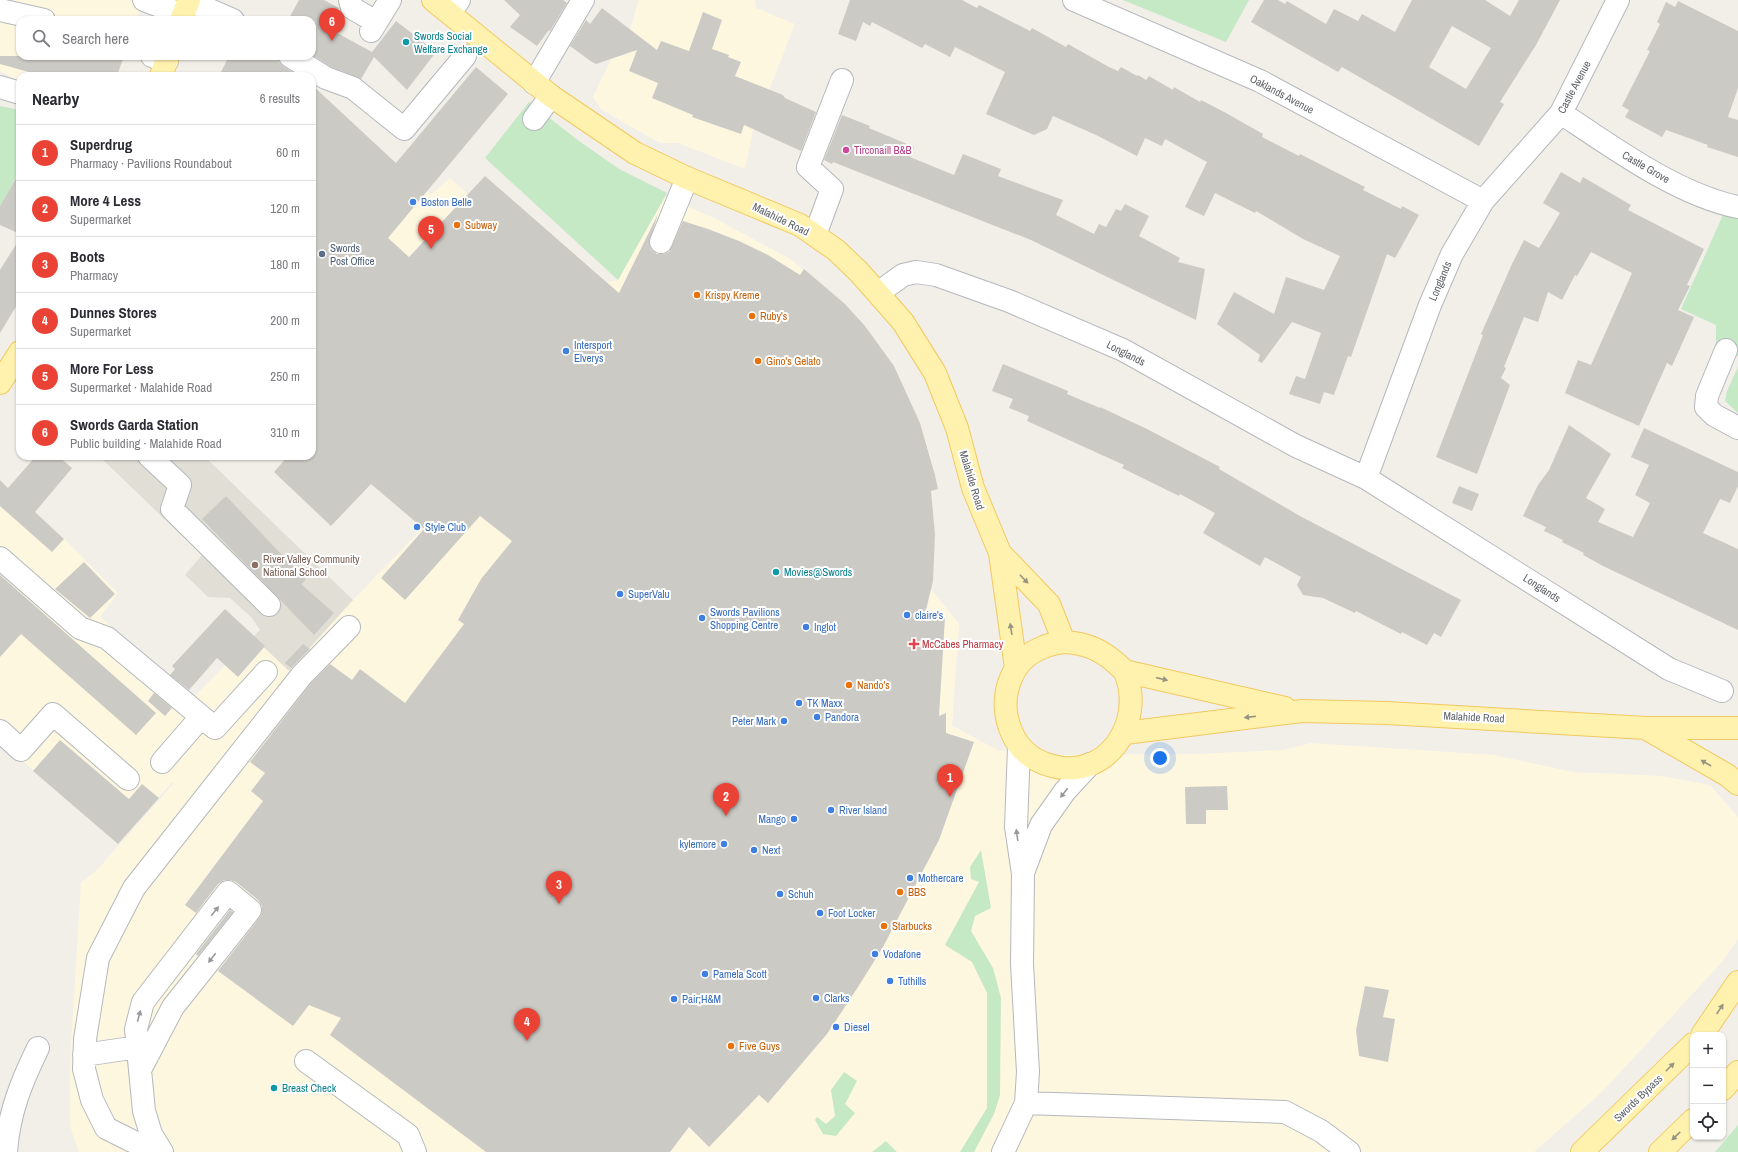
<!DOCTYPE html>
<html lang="en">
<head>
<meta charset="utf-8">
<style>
  body { margin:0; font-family:"Archivo Narrow",sans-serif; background:#f2f2f3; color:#2b2b33 }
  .controls { position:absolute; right:12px; bottom:12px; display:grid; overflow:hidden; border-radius:8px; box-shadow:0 1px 3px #0004 }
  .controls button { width:36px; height:36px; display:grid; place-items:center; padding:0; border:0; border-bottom:1px solid #e1e1e2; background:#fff; color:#2b2b33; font:20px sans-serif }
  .you { position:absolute; left:1160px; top:758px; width:14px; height:14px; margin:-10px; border:3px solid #fff; border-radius:50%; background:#1a73e8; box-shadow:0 0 0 6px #1a73e833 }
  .badge { display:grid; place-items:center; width:26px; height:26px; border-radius:50%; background:#ea4335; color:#fff; font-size:13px; font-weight:700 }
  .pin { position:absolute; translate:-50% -33px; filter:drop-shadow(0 1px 2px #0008) }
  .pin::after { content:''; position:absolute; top:21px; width:14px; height:12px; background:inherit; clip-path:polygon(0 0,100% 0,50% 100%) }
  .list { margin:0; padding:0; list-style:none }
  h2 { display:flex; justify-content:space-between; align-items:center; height:52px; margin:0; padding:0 16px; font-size:17px }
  h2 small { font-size:13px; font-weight:400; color:#7c7c81 }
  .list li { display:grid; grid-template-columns:26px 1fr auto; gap:12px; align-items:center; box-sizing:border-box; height:56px; padding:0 16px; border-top:1px solid #e1e1e2 }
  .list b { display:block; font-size:15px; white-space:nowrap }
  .list p { margin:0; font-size:13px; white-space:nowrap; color:#7c7c81 }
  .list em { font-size:13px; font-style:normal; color:#7c7c81 }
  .icon { flex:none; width:22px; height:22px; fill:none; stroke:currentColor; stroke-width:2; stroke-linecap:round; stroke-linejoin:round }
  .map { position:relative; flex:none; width:1738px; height:1152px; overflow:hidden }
  .search { position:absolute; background:#fff; box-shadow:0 1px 3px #0004; left:16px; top:16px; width:300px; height:44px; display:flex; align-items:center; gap:10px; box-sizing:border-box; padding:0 14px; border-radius:12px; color:#7c7c81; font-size:15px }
  .panel { position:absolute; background:#fff; box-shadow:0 1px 3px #0004; left:16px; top:72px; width:300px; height:388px; border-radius:12px }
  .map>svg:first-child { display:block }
</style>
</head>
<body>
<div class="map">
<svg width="1738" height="1152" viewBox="0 0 1738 1152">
  <rect width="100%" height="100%" fill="#f1efe8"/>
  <!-- commercial -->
  <path fill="#fef7e0" d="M 0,0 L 144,0 L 136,20 L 20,20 L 20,56 L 117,76 L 20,76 L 20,82 L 0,71 Z
    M 639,0 L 755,0 L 756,8 L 795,24 L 753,131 L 745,169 L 678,143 L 660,143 L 602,110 L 593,97 L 619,43 L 629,32 Z
    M 312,86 L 431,195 L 450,178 L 468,194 L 485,176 L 607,282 L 618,280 L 665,197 L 714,218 L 789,258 L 845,304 L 865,326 L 894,366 L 920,423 L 931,458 L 938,489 L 931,491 L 935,534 L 931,589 L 959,624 L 952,726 L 998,750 L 1037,755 L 1195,754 L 1282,750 L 1311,743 L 1494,755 L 1573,772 L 1662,776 L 1710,785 L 1738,817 L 1738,939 L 1722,962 L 1602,1092 L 1534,1152 L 79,1152 L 70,1126 L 70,1062 L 81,883 L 98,869 L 174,783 L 172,782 L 118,844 L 0,741 L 0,480 L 64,539 L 118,593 L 100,617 L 194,697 L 253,637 L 289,670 L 309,645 L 423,528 Z"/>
  <!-- education -->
  <path fill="#e1ded6" d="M 99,456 L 204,456 L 353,600 L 289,671 L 253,637 L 260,630 L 252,618 L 230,598 L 208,597 L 185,575 L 202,555 L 195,545 L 180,534 Z"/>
  <!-- green -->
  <path fill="#c5e8c5" d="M 1123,0 L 1249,0 L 1226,42 Z
    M 529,102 L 579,141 L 619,169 L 667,193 L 618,280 L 485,158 Z
    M 0,106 L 20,110 L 20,153 L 18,158 L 20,159 L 20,170 L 0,206 Z
    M 1723,215 L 1738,218 L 1738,356 L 1716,345 L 1716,325 L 1681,309 Z
    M 1738,367 L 1738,413 L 1725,401 L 1727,391 Z
    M 981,850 L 991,908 L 975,916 L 971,931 L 993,968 L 1001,998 L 1000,1095 L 994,1114 L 974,1152 L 960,1152 L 987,1108 L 987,993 L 972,962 L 945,945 L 979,882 L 971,879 L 970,867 Z
    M 844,1072 L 857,1081 L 845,1104 L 855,1113 L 836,1136 L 823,1134 L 815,1120 L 817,1117 L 826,1124 L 835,1116 L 831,1090 Z
    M 1738,1125 L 1738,1152 L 1715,1152 Z
    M 886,1141 L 897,1152 L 872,1152 Z"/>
  <!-- building -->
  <path fill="#cccac5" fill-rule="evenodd" d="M 299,0 L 324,0 L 339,8 L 328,28 L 372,52 L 396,21 L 436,52 L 407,90 L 374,57 L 361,79 L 331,67 L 312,55 L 312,20 L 288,20 Z
    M 504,0 L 563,0 L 567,3 L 550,31 L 549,30 L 537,46 L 510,27 L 520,15 Z
    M 850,0 L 962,0 L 977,8 L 979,5 L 1030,31 L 1032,28 L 1066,47 L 1068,44 L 1109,67 L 1118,71 L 1121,67 L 1137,76 L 1138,75 L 1146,80 L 1149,76 L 1173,90 L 1174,87 L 1200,102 L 1201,100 L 1226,113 L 1263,134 L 1262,137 L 1299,156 L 1300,154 L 1365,187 L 1363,190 L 1401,209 L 1402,206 L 1419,215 L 1395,258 L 1387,254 L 1351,357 L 1348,356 L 1334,395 L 1324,392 L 1320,404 L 1289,394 L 1296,376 L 1305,379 L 1321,333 L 1292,322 L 1262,363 L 1258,361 L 1260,355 L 1217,324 L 1234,292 L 1274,314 L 1286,277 L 1324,290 L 1340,256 L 1303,239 L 1256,211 L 1255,213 L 1215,193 L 1204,216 L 1185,207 L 1207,162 L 1165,139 L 1162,146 L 1145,138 L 1137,156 L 1096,135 L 1053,116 L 1047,129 L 1034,135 L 986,114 L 1005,72 L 955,47 L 950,57 L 925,44 L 922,48 L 872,22 L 870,26 L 863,22 L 856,41 L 838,34 Z
    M 1264,0 L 1278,0 L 1285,4 L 1287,1 L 1326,24 L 1334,9 L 1358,21 L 1362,14 L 1395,32 L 1412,0 L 1485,0 L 1510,16 L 1519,0 L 1560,0 L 1536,45 L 1500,102 L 1504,104 L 1479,146 L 1342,67 L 1338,72 L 1251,22 ZM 1452,26 L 1491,48 L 1466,89 L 1429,67 Z
    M 1678,1 L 1738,31 L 1738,88 L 1728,117 L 1738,120 L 1738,157 L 1707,147 L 1708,145 L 1666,130 L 1662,137 L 1625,117 L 1629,110 L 1622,106 L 1650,51 L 1647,50 L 1660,24 L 1657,22 L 1666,2 L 1675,7 Z
    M 602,8 L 657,50 L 661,41 L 689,51 L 703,12 L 722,20 L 712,49 L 729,55 L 728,57 L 741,62 L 735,76 L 783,95 L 785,98 L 816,112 L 801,151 L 744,125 L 741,134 L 692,117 L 693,115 L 652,98 L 658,83 L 629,71 L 637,50 L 596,64 L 592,62 L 570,46 L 586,20 L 590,24 Z
    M 0,56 L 124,56 L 117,76 L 43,76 L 0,64 Z
    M 229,56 L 278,56 L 279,62 L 283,66 L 299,76 L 219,76 Z
    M 476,67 L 508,94 L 388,238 L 409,257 L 485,176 L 619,293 L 658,214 L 649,243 L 651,250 L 657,254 L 663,254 L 669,252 L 683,221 L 708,229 L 739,241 L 768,255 L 800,275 L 804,269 L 845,304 L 865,326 L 894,366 L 920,423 L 935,475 L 938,489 L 931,491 L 935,534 L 933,581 L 925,614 L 945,617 L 939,716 L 946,713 L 946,733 L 974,742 L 939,840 L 883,947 L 858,987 L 827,1034 L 768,1103 L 759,1095 L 709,1147 L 689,1127 L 670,1152 L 486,1152 L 330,1035 L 341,1018 L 309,1005 L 293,1026 L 218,971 L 260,917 L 262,912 L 262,906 L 258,900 L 236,882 L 230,880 L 224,880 L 218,884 L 196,913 L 185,905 L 263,801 L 251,791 L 265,773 L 250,762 L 311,683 L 330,664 L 352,680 L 360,669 L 405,703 L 464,624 L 458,620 L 481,579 L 512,541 L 480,516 L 405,600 L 381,578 L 424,529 L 371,484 L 331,526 L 274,472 L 288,456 L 312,456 L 312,85 L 396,163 Z
    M 842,115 L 870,126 L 869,128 L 914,147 L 910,157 L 954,175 L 963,154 L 1001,169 L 998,176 L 1063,200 L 1056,215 L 1094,234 L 1099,224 L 1106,227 L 1116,209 L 1121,211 L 1125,204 L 1149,216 L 1139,236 L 1180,258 L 1178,262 L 1205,269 L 1196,320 L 1031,240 L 833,162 L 832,164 L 824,160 Z
    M 20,171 L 20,234 L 0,225 L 0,206 Z
    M 1561,172 L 1580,183 L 1583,177 L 1631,205 L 1628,210 L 1704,249 L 1687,285 L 1690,286 L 1678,310 L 1694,317 L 1672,366 L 1667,363 L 1639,426 L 1565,393 L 1578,360 L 1591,365 L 1632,273 L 1591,252 L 1577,276 L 1575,275 L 1562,300 L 1548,292 L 1538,322 L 1524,317 L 1504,367 L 1506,368 L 1501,378 L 1510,385 L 1477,474 L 1436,457 L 1483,335 L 1481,334 L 1512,264 L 1524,240 L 1539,248 L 1560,213 L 1543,203 Z
    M 20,238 L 20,300 L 0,333 L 0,270 Z
    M 1003,364 L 1068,391 L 1067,394 L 1100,408 L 1100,407 L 1147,429 L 1220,467 L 1219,469 L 1300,516 L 1461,600 L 1441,637 L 1434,633 L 1427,645 L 1402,632 L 1401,634 L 1356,611 L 1355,613 L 1323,598 L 1303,595 L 1297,585 L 1301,577 L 1265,557 L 1260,566 L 1203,533 L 1215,513 L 1180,494 L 1179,496 L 1122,468 L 1124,465 L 1027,421 L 1029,416 L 1009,408 L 1013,399 L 992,391 Z
    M 1569,425 L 1611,454 L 1586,498 L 1605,509 L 1598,522 L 1633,537 L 1650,503 L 1635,495 L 1649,465 L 1631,457 L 1644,428 L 1738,472 L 1738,486 L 1730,503 L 1720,499 L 1703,533 L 1738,549 L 1738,630 L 1603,566 L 1583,555 L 1584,553 L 1562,542 L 1563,540 L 1544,531 L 1546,527 L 1523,516 L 1538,485 L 1549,470 Z
    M 36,456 L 58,456 L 72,468 L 35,512 L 64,539 L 52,552 L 0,506 L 0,480 L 8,488 Z
    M 1459,486 L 1479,494 L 1472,511 L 1452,503 Z
    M 226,496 L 306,580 L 301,584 L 334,613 L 314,635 L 202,519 Z
    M 84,562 L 115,594 L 90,618 L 55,589 Z
    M 0,575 L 156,713 L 136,735 L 21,634 L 0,657 Z
    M 225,609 L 265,646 L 238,677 L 217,658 L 189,690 L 170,675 L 175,669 L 172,666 Z
    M 303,644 L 310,649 L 291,668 L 285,663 Z
    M 154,693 L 172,708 L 165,716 L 148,701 Z
    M 60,740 L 129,799 L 142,784 L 159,798 L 118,844 L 33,771 Z
    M 1227,786 L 1228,810 L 1206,810 L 1206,824 L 1186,824 L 1185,787 Z
    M 230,910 L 233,912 L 198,956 L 196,954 Z
    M 1365,986 L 1389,990 L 1383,1017 L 1395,1019 L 1388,1062 L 1359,1056 L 1356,1030 Z"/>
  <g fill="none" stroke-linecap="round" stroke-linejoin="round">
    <defs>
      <path id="minor" d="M 144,0 L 183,15
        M 350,0 L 352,8 L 376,22
        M 1074,0 L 1260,81 L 1483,201
        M 189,1 L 233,20
        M 0,10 L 44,20
        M 450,13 L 459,0
        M 371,31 L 390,0
        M 152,56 L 167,61
        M 290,56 L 326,78 L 353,88 L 404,129 L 465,56
        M 534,83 L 583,0
        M 0,87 L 20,93
        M 1561,113 C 1612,147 1678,195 1738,207
        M 534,119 L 551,96
        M 815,235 L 832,189 L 808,167 L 842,80
        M 661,242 L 687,178
        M 878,293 L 903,275 L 916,272 L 936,275 L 1009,301 L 1123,350 L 1296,446 L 1366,478 L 1669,669 L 1722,691
        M 1726,350 L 1707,396 L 1706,407 L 1714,415 L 1738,428
        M 149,456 L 180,485 L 172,509 L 269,605
        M 1366,478 L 1430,305 L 1452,254 L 1483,201 L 1561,113 L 1618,0
        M 0,558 L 80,628 L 107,638 L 215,728 L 266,672
        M 0,731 L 21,750 L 53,714 L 128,779
        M 162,762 L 201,717
        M 1023,873 L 1041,825 L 1065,791 L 1090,764
        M 84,1055 L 138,1047
        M 306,1061 L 408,1135 L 415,1152
        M 141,1068 L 173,1007 L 250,910 L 228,892 L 143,1002 L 136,1029 L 144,1111 L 151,1134 L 162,1152
        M 1026,1103 L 1285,1112 L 1321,1131 L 1349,1152
        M 6,1152 C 9,1112 21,1083 38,1048
        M 162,1152 L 132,1141 L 106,1128 L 92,1100 L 84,1069 L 85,1039 L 98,958 L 134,888 L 302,675 L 349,627
        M 1003,1152 L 1026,1103 L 1028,1072 L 1022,964 L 1023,874 L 1016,827 L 1019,747"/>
      <path id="major" d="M 433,0 L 551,96 L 635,153 L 687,178 L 800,225 L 836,250 L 859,272 L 903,322 L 935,373 L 957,428 L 973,488 L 1000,553 L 1016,668
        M 181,20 L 189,0
        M 161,76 L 168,56
        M 0,383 L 20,352
        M 1000,553 L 1049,604 L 1064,642
        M 1064,642 C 1085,643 1100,649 1116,663 C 1119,666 1123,669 1125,672 C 1146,723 1106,783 1049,765 C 1032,760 1019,749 1012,733 C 997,701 1009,659 1044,647 C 1050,644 1058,643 1064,642 Z
        M 1124,671 L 1285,708
        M 1647,729 L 1727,775 L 1738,784
        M 1125,733 L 1302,711 L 1387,713 L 1646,728 L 1738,728
        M 1702,1035 L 1738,982
        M 1723,1089 L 1738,1072
        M 1582,1152 L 1693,1044
        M 1660,1152 L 1693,1120"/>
    </defs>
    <!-- minor casing -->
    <use href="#minor" stroke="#b5b8bc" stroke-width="24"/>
    <!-- major casing -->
    <use href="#major" stroke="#f2c960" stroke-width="24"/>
    <!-- minor -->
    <use href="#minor" stroke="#fff" stroke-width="22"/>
    <!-- major -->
    <use href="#major" stroke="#fff2af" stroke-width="22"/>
  </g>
  <!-- one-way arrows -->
  <defs><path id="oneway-solid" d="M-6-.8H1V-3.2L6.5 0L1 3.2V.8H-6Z"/></defs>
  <g fill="#979581">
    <use href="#oneway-solid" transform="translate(1024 579) rotate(46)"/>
    <use href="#oneway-solid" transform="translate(1011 629) rotate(-99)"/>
    <use href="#oneway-solid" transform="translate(1162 679) rotate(13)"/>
    <use href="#oneway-solid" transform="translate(1250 717) rotate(173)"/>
    <use href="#oneway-solid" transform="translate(1706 763) rotate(-150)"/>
    <use href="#oneway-solid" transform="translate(1720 1009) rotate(-56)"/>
    <use href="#oneway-solid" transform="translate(1670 1067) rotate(-45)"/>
    <use href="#oneway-solid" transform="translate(1676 1136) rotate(136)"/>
  </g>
  <g fill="#979a9d">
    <use href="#oneway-solid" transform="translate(1064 793) rotate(128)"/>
    <use href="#oneway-solid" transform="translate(1017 835) rotate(-98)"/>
    <use href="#oneway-solid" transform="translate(215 911) rotate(-51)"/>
    <use href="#oneway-solid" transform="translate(212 958) rotate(128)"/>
    <use href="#oneway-solid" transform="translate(139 1016) rotate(-75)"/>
  </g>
  <!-- markers -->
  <g fill="#0f9aa8" stroke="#fff" stroke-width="1.5">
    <circle cx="406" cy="42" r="4"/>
    <circle cx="776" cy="572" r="4"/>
    <circle cx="274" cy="1088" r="4"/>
  </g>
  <circle fill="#d1479c" stroke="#fff" stroke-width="1.5" cx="846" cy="150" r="4"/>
  <g fill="#3f7fe0" stroke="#fff" stroke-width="1.5">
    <circle cx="413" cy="202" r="4"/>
    <circle cx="566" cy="351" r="4"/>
    <circle cx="417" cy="527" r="4"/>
    <circle cx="620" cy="594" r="4"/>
    <circle cx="907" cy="615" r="4"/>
    <circle cx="702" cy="618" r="4"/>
    <circle cx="806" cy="627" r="4"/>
    <circle cx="799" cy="703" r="4"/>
    <circle cx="817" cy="717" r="4"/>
    <circle cx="784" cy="721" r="4"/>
    <circle cx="831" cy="810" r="4"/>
    <circle cx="794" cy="819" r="4"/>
    <circle cx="724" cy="844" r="4"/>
    <circle cx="754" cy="850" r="4"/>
    <circle cx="910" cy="878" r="4"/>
    <circle cx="780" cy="894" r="4"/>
    <circle cx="820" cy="913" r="4"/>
    <circle cx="875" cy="954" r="4"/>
    <circle cx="705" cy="974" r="4"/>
    <circle cx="890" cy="981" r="4"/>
    <circle cx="816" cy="998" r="4"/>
    <circle cx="674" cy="999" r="4"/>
    <circle cx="836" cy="1027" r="4"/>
  </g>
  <g fill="#e8710a" stroke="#fff" stroke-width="1.5">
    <circle cx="457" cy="225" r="4"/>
    <circle cx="697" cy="295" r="4"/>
    <circle cx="752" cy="316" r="4"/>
    <circle cx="758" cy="361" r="4"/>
    <circle cx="849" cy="685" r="4"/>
    <circle cx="900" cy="892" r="4"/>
    <circle cx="884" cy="926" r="4"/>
    <circle cx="731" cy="1046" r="4"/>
  </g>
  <circle fill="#5c6f8a" stroke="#fff" stroke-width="1.5" cx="322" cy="254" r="4"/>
  <circle fill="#8d6e63" stroke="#fff" stroke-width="1.5" cx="255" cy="565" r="4"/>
  <path fill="#e0444e" stroke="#fff" stroke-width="1.5" d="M912 638h4v4h4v4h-4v4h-4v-4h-4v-4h4z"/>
  <g text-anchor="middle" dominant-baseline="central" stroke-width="4" stroke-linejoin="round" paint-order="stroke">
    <!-- culture labels -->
    <g font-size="11" fill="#0d838f" stroke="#fff" text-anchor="start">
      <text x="414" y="36">Swords Social<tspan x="414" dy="13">Welfare Exchange</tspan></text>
      <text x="784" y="572">Movies@Swords</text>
      <text x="282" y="1088">Breast Check</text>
    </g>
    <!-- street labels -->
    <g font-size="11" fill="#5f6368" stroke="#fff">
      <text transform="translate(1574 87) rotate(-62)">Castle Avenue</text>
      <text transform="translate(1282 94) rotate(28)">Oaklands Avenue</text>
      <text transform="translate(1646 167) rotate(30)">Castle Grove</text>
      <text transform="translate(781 219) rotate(26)">Malahide Road</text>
      <text transform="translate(1440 281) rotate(-67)">Longlands</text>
      <text transform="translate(1126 353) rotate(27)">Longlands</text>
      <text transform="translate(972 480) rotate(73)">Malahide Road</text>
      <text transform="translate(1542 588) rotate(33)">Longlands</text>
      <text transform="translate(1474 717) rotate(3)">Malahide Road</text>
      <text transform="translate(1638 1098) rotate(-44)">Swords Bypass</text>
    </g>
    <!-- hotel labels -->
    <g font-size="11" fill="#b23c85" stroke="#fff" text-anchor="start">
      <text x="854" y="150">Tirconaill B&amp;B</text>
    </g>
    <!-- shop labels -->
    <g font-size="11" fill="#366cbe" stroke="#fff" text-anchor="start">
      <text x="421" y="202">Boston Belle</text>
      <text x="574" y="345">Intersport<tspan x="574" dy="13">Elverys</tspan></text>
      <text x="425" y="527">Style Club</text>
      <text x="628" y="594">SuperValu</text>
      <text x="710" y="612">Swords Pavilions<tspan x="710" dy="13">Shopping Centre</tspan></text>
      <text x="915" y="615">claire's</text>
      <text x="814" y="627">Inglot</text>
      <text x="807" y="703">TK Maxx</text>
      <text x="825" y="717">Pandora</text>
      <text x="776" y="721" text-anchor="end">Peter Mark</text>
      <text x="839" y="810">River Island</text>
      <text x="786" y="819" text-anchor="end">Mango</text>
      <text x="716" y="844" text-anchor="end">kylemore</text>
      <text x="762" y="850">Next</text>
      <text x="918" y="878">Mothercare</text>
      <text x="788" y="894">Schuh</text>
      <text x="828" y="913">Foot Locker</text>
      <text x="883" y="954">Vodafone</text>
      <text x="713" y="974">Pamela Scott</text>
      <text x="898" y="981">Tuthills</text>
      <text x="824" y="998">Clarks</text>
      <text x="682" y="999">Pair;H&amp;M</text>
      <text x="844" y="1027">Diesel</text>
    </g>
    <!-- food labels -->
    <g font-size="11" fill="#c56008" stroke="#fff" text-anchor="start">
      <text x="465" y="225">Subway</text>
      <text x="705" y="295">Krispy Kreme</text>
      <text x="760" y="316">Ruby's</text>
      <text x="766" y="361">Gino's Gelato</text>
      <text x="857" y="685">Nando's</text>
      <text x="908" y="892">BBS</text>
      <text x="892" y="926">Starbucks</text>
      <text x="739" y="1046">Five Guys</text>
    </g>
    <!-- service labels -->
    <g font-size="11" fill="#4e5e75" stroke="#fff" text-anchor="start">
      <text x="330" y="248">Swords<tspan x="330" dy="13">Post Office</tspan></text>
    </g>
    <!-- education labels -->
    <g font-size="11" fill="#785e54" stroke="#fff" text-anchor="start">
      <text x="263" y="559">River Valley Community<tspan x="263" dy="13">National School</tspan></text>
    </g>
    <!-- health labels -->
    <g font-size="11" fill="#be3a42" stroke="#fff" text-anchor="start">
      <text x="922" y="644">McCabes Pharmacy</text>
    </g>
  </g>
</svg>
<div class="controls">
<button>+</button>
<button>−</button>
<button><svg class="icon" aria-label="locate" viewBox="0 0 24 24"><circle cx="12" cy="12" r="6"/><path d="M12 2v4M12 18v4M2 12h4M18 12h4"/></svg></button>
</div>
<div class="you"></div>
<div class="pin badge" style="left:950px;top:797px">1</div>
<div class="pin badge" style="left:726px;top:816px">2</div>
<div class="pin badge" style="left:559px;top:904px">3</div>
<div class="pin badge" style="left:527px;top:1041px">4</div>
<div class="pin badge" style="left:431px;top:249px">5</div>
<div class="pin badge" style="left:332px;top:41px">6</div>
<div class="search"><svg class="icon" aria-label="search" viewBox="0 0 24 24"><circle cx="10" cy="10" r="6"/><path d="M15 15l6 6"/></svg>Search here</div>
<section class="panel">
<h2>Nearby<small>6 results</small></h2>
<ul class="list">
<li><span class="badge">1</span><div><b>Superdrug</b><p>Pharmacy · Pavilions Roundabout</p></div><em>60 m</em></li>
<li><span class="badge">2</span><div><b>More 4 Less</b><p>Supermarket</p></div><em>120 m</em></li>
<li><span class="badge">3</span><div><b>Boots</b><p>Pharmacy</p></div><em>180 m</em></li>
<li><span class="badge">4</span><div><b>Dunnes Stores</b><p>Supermarket</p></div><em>200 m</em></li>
<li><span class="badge">5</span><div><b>More For Less</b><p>Supermarket · Malahide Road</p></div><em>250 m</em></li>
<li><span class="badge">6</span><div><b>Swords Garda Station</b><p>Public building · Malahide Road</p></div><em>310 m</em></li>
</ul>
</section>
</div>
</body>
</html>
